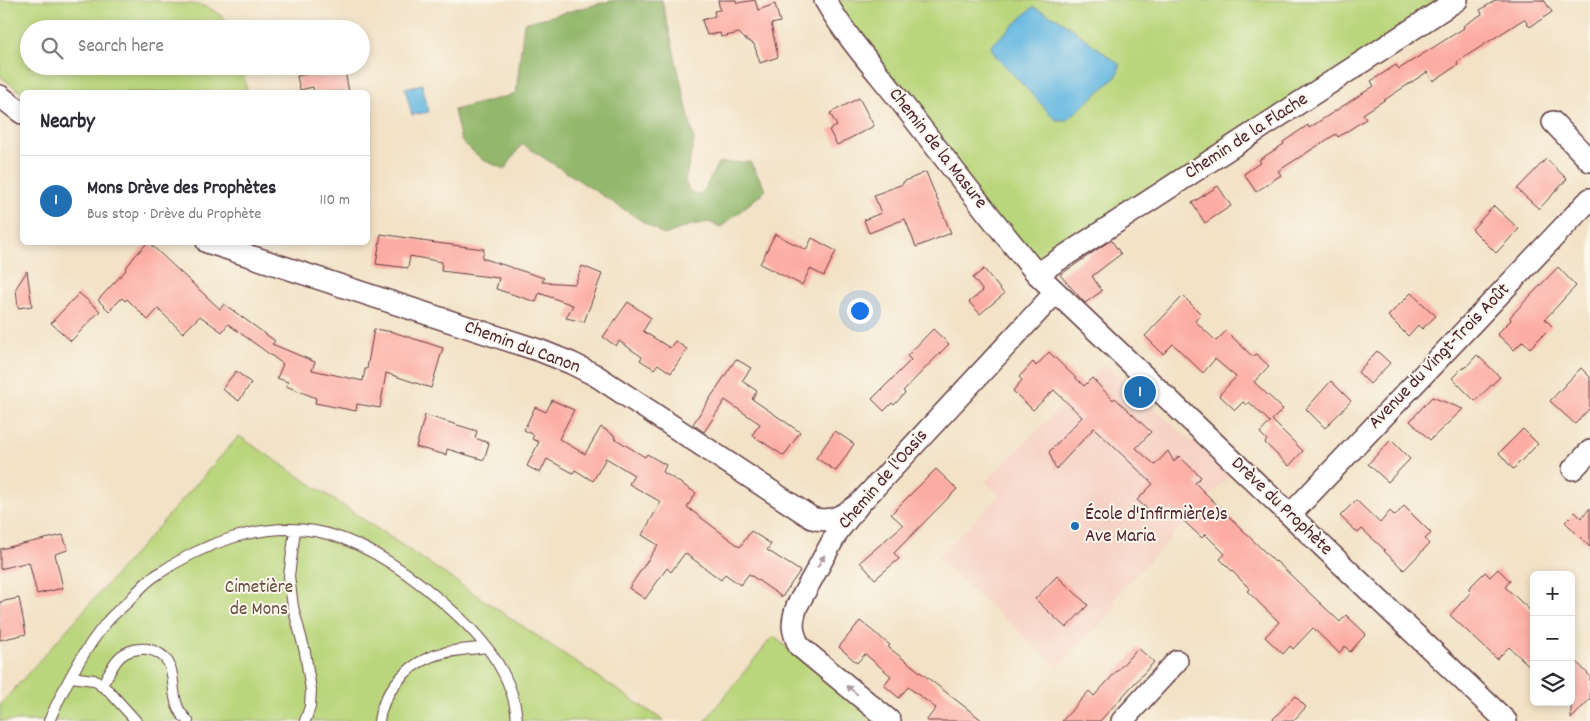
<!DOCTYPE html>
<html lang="en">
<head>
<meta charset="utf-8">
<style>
  body { margin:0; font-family:Dekko,sans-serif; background:#f2f2f3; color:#2b2b33 }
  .controls { position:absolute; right:15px; bottom:15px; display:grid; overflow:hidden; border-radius:8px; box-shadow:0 2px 8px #0003 }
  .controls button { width:45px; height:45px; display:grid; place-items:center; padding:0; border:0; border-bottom:1px solid #e1e1e2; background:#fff; color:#2b2b33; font:25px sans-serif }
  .you { position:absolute; left:859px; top:310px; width:18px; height:18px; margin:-12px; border:4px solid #fff; border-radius:50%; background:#1a73e8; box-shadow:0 0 0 8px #1a73e833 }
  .badge { display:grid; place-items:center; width:32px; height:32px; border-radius:50%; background:#1f6fb2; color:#fff; font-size:16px; font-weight:700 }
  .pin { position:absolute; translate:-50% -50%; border:2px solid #fff; box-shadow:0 1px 5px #0006 }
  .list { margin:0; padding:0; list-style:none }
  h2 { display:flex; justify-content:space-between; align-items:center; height:65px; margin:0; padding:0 20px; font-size:21px }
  h2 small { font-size:16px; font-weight:400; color:#7c7c81 }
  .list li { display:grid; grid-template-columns:32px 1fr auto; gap:15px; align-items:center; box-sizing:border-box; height:90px; padding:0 20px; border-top:1px solid #e1e1e2 }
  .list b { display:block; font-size:19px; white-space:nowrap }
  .list p { margin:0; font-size:16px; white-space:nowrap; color:#7c7c81 }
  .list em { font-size:16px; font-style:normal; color:#7c7c81 }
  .icon { flex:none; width:28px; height:28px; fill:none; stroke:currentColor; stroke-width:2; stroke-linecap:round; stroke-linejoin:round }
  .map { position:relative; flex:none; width:1590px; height:721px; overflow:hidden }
  .search { position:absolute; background:#fff; box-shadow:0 2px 8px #0003; left:20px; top:20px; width:350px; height:55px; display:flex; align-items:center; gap:12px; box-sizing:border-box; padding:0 18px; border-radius:28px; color:#7c7c81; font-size:19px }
  .panel { position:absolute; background:#fff; box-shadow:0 2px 8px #0003; left:20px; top:90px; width:350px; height:155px; border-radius:8px }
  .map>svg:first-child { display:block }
</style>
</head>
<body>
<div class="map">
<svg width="1590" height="721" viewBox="0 0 1590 721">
  <rect width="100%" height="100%" fill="#fbf7ec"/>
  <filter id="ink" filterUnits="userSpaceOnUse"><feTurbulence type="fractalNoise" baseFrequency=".02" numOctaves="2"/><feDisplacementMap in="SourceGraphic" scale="10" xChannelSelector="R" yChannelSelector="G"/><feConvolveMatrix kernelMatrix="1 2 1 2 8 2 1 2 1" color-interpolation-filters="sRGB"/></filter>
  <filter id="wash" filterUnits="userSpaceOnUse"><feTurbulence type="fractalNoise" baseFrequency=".0096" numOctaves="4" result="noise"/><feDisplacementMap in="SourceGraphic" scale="20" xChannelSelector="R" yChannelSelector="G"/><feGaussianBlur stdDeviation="1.12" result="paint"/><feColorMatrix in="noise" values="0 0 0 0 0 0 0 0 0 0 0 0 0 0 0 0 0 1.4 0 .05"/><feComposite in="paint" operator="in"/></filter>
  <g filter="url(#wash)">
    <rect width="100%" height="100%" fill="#f2e2c6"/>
    <!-- built -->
    <path fill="#f6d2c4" d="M 1104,364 L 1230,475 L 1113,600 L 1119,605 L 1058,667 L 937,558 L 1000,495 L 985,482 Z"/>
    <!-- green -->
    <path fill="#bad67c" stroke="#827a54" d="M 0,0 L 156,0 C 171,7 188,1 203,6 C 216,10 227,21 237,29 L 29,29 L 29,66 L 241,66 L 247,92 L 22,93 L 0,76 Z
      M 825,0 L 1457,0 L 1037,274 Z
      M 239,436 L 664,721 L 0,721 L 0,705 Z
      M 773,636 L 879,721 L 705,721 Z"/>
    <!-- forest -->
    <path fill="#93b76c" stroke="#6e6b4c" d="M 614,0 L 662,0 L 694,140 L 685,181 L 690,192 L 699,195 L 705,189 L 718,163 L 750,162 L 766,190 L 721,227 L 709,222 L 691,225 L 664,235 L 524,145 L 521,145 L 505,169 L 483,160 L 461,141 L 454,110 L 516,94 L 524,23 Z"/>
    <!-- water -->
    <path fill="#65b8e1" stroke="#586c86" d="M 1033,7 L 1059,19 L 1120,65 L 1117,76 L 1067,120 L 1056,120 L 995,55 L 991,46 Z
      M 422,84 L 429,112 L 412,115 L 405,88 Z"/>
    <g id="blocks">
      <!-- building -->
      <path fill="#fcaca3" d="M 718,0 L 736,0 L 737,3 L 755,0 L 758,10 L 775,4 L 780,22 L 771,24 L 778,57 L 760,63 L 754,44 L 745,39 L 739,33 L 721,37 L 720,33 L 707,35 L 702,20 L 715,16 L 714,11 L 720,10 Z
        M 1496,0 L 1544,0 L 1552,12 L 1530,27 L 1524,19 L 1457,62 L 1458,65 L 1433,81 L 1427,72 L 1363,114 L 1366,119 L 1338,137 L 1336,134 L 1278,171 L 1281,175 L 1256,192 L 1244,174 L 1261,162 L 1259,160 L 1284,144 L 1283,142 L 1308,125 L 1309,128 L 1374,86 L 1371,81 L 1396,65 L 1399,69 L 1464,28 L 1463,26 L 1482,14 L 1480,10 Z
        M 344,66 L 349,92 L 314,92 L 313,87 L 300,90 L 297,76 Z
        M 859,98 L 874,126 L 837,145 L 829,130 L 837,126 L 830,113 Z
        M 1546,159 L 1567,179 L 1539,209 L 1517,189 Z
        M 926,172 L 951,233 L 916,247 L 905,219 L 869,233 L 864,220 L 881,213 L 874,195 L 903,184 L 903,182 Z
        M 1218,186 L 1231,206 L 1205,223 L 1192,203 Z
        M 1494,206 L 1519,229 L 1496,253 L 1472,229 Z
        M 381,234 L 421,240 L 421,241 L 484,249 L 482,258 L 544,278 L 542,282 L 575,284 L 582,266 L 602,274 L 584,322 L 566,318 L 573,305 L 539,293 L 536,302 L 496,289 L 499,278 L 441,271 L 442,262 L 410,256 L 408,268 L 376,264 Z
        M 775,234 L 806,250 L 812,238 L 836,251 L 824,276 L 810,269 L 802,285 L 760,264 Z
        M 1111,240 L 1121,254 L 1092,276 L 1102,291 L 1085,303 L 1060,275 Z
        M 148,242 L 220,309 L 224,304 L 275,341 L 272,344 L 315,362 L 312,370 L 363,381 L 365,369 L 367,369 L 374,329 L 393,332 L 443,348 L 431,388 L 386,373 L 380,408 L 357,404 L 356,411 L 315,403 L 316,398 L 286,386 L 288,382 L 277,378 L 283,364 L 228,324 L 222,332 L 200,316 L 183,333 L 158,309 L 148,320 L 127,299 L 125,301 L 122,298 L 109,311 L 98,300 L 126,270 L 125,269 L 135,256 Z
        M 1558,267 L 1576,286 L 1545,319 L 1552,326 L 1530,348 L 1523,341 L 1514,350 L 1497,334 L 1511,320 L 1510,317 Z
        M 984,269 L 1004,294 L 980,314 L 969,302 L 983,291 L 973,278 Z
        M 27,271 L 32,306 L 18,308 L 16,288 Z
        M 79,293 L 100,311 L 71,341 L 51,323 Z
        M 1411,293 L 1436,316 L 1422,329 L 1418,325 L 1408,336 L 1388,316 Z
        M 1183,296 L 1201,314 L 1195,321 L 1216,341 L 1226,331 L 1253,357 L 1256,354 L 1269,366 L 1254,382 L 1283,409 L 1272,420 L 1303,451 L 1289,466 L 1265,443 L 1267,440 L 1260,433 L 1270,422 L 1249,402 L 1246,405 L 1243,402 L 1235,410 L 1219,395 L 1236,377 L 1215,359 L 1203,373 L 1173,344 L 1163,354 L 1145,336 Z
        M 628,302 L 651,318 L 643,331 L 670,348 L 675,341 L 687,349 L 671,373 L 658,364 L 654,369 L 640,360 L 642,357 L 619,341 L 616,346 L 603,337 Z
        M 933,329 L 949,344 L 903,391 L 905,393 L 894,405 L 892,403 L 884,411 L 872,399 L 911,360 L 907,356 Z
        M 1377,351 L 1390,363 L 1370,384 L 1358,372 Z
        M 1049,352 L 1084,386 L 1092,378 L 1113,400 L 1115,398 L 1151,432 L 1136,448 L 1155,465 L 1168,451 L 1174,462 L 1179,456 L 1201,477 L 1195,483 L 1275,562 L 1276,561 L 1340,622 L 1346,615 L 1366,634 L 1350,652 L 1345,646 L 1339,653 L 1313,628 L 1293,649 L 1290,646 L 1283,654 L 1265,637 L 1279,622 L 1247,591 L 1250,589 L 1220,559 L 1225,554 L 1205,534 L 1202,538 L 1171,509 L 1160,520 L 1137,500 L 1153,484 L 1094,428 L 1056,469 L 1049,452 L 1082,417 L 1054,390 L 1033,410 L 1013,391 L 1022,380 L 1019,377 L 1033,362 L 1036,366 Z
        M 1477,355 L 1500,377 L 1475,401 L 1452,378 L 1463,367 L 1465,368 Z
        M 736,359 L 751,368 L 742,381 L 757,391 L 752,399 L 800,432 L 784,456 L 752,435 L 760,424 L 725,400 L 704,432 L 693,424 Z
        M 1581,368 L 1590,377 L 1590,408 L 1575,424 L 1550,401 Z
        M 236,371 L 251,383 L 239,401 L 222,389 Z
        M 1331,381 L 1351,401 L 1325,428 L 1306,409 Z
        M 1432,397 L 1463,409 L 1430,440 L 1410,421 Z
        M 552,400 L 574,410 L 559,439 L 585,454 L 601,427 L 615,436 L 614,438 L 645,457 L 647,454 L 666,465 L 663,472 L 696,493 L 687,507 L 740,547 L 751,531 L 771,544 L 767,550 L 800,571 L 782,597 L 749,574 L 740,585 L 725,574 L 721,580 L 685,553 L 671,572 L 667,568 L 645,599 L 629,588 L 658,545 L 642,535 L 661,502 L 629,484 L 634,475 L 606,458 L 593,481 L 575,470 L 573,473 L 547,459 L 540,473 L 527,466 L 539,442 L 532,439 L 534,435 L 524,430 L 535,407 L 546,412 Z
        M 425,415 L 477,431 L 475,438 L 489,443 L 484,460 L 447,449 L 446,455 L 416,447 Z
        M 1523,429 L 1538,444 L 1513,469 L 1499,453 Z
        M 835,431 L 854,444 L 836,471 L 816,458 Z
        M 1391,440 L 1410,459 L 1388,482 L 1368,464 Z
        M 936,469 L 957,489 L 894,553 L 899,559 L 875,579 L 860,562 L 903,525 L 891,514 Z
        M 1356,500 L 1380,523 L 1390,511 L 1395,516 L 1404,506 L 1431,533 L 1425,539 L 1429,544 L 1404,570 L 1384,551 L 1385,550 L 1362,529 L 1358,533 L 1340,516 Z
        M 1590,508 L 1590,547 L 1565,522 L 1575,512 L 1581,518 Z
        M 63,535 L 68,550 L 55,554 L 63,588 L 37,594 L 29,562 L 0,569 L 0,549 Z
        M 1498,569 L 1510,581 L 1505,587 L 1534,614 L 1534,670 L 1509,647 L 1497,659 L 1450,615 L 1471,592 L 1468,589 L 1485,572 L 1490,577 Z
        M 1057,576 L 1088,605 L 1066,628 L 1035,599 Z
        M 19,598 L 26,634 L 0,640 L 0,602 Z
        M 860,621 L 890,645 L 888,647 L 983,721 L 926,721 L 936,708 L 908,687 L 899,698 L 884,685 L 891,676 L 865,654 L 857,663 L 839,647 Z
        M 1138,648 L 1154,662 L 1100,721 L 1062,721 L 1089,691 L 1094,696 Z
        M 1571,656 L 1590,676 L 1590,699 L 1571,719 Z
        M 1295,696 L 1306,707 L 1293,721 L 1271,721 Z"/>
    </g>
  </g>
  <g filter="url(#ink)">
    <use href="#blocks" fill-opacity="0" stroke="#633c42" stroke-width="1"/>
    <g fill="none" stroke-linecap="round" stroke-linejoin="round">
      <defs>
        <path id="lane" d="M 295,530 L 289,576 L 293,607 L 305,652 L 311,690 L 310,707 L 305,721
          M 71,677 L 94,680 L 109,691 L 136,721
          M 101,686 C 112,671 114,655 133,650 C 139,649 142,648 148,649 C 180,657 169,682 177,705 C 179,712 183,716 188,721
          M 49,721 C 64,687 82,652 106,623 C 112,615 120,609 128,602 C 136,593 145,582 155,576 C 201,544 259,522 315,531 C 361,539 406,571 440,600 C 477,631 514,671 517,721
          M 379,721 C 382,695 404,668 428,658 C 445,650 467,650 486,647"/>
        <path id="street" d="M 825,0 C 847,39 878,72 905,107 C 948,163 991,219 1037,274 L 1506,721
          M 0,96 L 22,113
          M 1553,122 L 1590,161
          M 207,242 L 541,351 L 571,363 L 595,375 L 812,518 C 832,524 846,514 861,502
          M 1037,274 L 1457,0
          M 1573,469 L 1590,451
          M 1290,515 L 1590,199
          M 890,721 L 799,646 C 792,630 791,624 797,606 L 838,531 L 861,502 L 1056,292
          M 1122,721 L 1177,661"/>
      </defs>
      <!-- lane casing -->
      <use href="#lane" stroke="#633c42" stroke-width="12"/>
      <!-- street casing -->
      <use href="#street" stroke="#633c42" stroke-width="24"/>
      <!-- lane -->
      <use href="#lane" stroke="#fff" stroke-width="10"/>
      <!-- street -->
      <use href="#street" stroke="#fff" stroke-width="21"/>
    </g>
    <!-- one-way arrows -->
    <defs><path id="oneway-solid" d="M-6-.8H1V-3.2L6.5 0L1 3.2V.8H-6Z" transform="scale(1.25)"/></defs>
    <g fill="#ae9aa0">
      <use href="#oneway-solid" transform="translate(821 561) rotate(-60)"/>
      <use href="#oneway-solid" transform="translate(852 690) rotate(-141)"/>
    </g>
  </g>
  <!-- markers -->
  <circle fill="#1f6fb2" stroke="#fbf7ec" stroke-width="2" cx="1075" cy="526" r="5"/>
  <g text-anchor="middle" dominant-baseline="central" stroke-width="4" stroke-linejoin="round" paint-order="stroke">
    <!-- street labels -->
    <g font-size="19" fill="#4a1f2b" stroke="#fbf7ec">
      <text transform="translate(1247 137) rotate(-33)">Chemin de la Flache</text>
      <text transform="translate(937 149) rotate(52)">Chemin de la Masure</text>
      <text transform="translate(522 348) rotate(20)">Chemin du Canon</text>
      <text transform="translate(1440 357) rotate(-46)">Avenue du Vingt-Trois Août</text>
      <text transform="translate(884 480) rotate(-49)">Chemin de l'Oasis</text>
      <text transform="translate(1281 507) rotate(44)">Drève du Prophète</text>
    </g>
    <!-- poi labels -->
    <g font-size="19" fill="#4a1f2b" stroke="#fbf7ec" text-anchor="start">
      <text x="1085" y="515">École d'Infirmièr(e)s<tspan x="1085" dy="22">Ave Maria</tspan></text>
    </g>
    <!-- park labels -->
    <g font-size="19" fill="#664d3f" stroke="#fbf7ec">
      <text x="259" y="588">Cimetière<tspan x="259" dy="22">de Mons</tspan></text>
    </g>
  </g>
</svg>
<div class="controls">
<button>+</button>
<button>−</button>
<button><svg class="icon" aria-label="layers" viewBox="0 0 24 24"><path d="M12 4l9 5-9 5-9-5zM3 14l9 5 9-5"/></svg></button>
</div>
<div class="you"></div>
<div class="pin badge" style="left:1140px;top:392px">1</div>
<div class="search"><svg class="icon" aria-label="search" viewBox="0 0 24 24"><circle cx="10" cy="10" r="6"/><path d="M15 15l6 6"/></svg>Search here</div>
<section class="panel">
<h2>Nearby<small></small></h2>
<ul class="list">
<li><span class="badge">1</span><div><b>Mons Drève des Prophètes</b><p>Bus stop · Drève du Prophète</p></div><em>110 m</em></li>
</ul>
</section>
</div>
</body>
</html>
